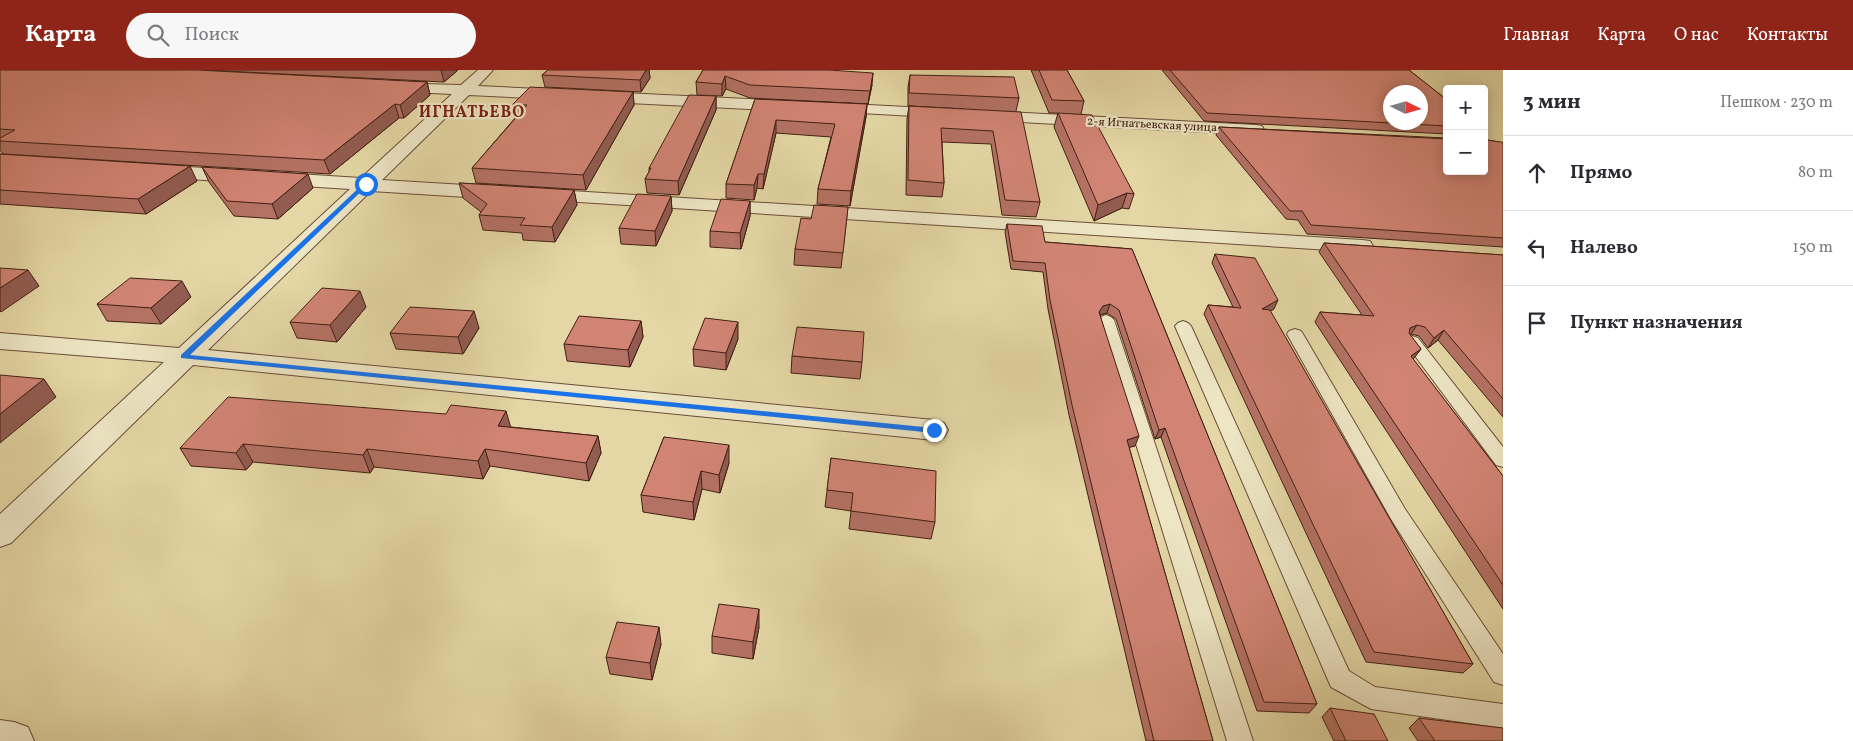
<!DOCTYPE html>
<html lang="ru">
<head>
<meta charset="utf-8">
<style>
  body { margin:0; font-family:Vollkorn,serif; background:#f7f7f7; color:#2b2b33 }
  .controls { position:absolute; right:15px; top:15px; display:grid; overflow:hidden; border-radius:5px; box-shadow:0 2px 12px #0003 }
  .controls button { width:45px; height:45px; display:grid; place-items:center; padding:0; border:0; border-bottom:1px solid #e1e1e2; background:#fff; color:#2b2b33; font:25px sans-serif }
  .compass { position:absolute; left:1383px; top:15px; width:45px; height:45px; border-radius:50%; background:#fff; box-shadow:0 2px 12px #0003; rotate:95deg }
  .stop { position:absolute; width:15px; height:15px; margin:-11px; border:4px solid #1a73e8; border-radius:50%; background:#fff }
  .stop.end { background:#1a73e8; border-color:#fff; box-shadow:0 1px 5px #0008 }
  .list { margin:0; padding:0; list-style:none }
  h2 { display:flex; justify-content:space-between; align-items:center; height:65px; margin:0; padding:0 20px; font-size:21px }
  h2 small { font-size:16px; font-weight:400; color:#7c7c81 }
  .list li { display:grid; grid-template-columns:32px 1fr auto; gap:15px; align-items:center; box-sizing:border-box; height:75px; padding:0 20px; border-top:1px solid #e1e1e2 }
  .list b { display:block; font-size:19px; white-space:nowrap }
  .list em { font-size:16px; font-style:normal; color:#7c7c81 }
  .icon { flex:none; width:28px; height:28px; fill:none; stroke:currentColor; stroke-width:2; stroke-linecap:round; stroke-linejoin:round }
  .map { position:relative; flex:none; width:1503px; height:671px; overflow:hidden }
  header { display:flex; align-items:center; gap:30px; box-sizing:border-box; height:70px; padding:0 25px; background:#8f2418; color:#fff }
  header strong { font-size:24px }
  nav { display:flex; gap:28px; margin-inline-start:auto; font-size:18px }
  .search { width:350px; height:45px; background:#f7f7f7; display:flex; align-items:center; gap:12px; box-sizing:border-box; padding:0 18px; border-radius:28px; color:#7c7c81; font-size:19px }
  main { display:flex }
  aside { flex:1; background:#fff }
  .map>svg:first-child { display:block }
</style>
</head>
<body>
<header>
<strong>Карта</strong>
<div class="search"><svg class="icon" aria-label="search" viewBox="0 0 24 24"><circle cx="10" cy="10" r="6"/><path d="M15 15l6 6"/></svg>Поиск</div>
<nav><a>Главная</a><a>Карта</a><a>О нас</a><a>Контакты</a></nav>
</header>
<main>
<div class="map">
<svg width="1503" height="671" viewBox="0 0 1503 671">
  <rect width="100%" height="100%" fill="#e4d7a5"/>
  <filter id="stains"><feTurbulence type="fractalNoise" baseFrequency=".004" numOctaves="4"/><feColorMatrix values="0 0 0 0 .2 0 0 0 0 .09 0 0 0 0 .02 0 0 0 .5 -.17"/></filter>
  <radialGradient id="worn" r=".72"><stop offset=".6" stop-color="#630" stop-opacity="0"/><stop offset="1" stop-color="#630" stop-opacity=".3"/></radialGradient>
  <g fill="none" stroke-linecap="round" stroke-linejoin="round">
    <defs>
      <path id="lane" d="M 1106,245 L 1111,247 L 1114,250 L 1253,671 L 1227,671 L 1098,250 L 1101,247 Z
        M 1183,251 L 1188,253 L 1191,256 L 1349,601 L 1375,617 L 1503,634 L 1503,658 L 1371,639 L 1331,617 L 1175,256 L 1178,253 Z
        M 1295,259 L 1301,261 L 1303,264 L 1405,439 L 1503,584 L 1503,615 L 1494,612 L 1391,449 L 1287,264 L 1289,261 Z
        M 1412,266 L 1418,268 L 1503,377 L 1503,397 L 1496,395 L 1404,271 L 1406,268 Z"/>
      <path id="street" d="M 478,0 L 493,0 L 478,16 L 789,31 L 795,33 L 797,36 L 795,39 L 789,41 L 469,25 L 382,110 L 498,117 L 505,119 L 508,123 L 505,127 L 498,129 L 371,121 L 208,280 L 934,350 L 944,353 L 948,360 L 944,367 L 934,370 L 193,295 L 11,473 L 0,477 L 0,444 L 164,292 L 0,279 L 0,263 L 179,278 L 350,119 L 157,107 L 150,105 L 148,101 L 150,97 L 157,95 L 361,108 L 452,24 L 390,21 L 385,19 L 382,16 L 385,13 L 461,15 Z
        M 830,33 L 1256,55 L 1262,56 L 1264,60 L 1262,64 L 1256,65 L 824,41 L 822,38 L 824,35 Z
        M 539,119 L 1362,170 L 1370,171 L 1373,176 L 1370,181 L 1362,182 L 532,129 L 529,125 L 532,121 Z
        M 0,650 L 14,652 L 28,657 L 34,671 L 0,671 Z"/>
    </defs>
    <!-- lane casing -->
    <use href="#lane" stroke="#6b4e38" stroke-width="2"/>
    <!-- street casing -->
    <use href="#street" stroke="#6b4e38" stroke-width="2"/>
    <!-- lane -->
    <use href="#lane" fill="#ede5c4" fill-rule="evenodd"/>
    <!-- street -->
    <use href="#street" fill="#ede5c4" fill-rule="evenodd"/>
  </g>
  <!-- wall -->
  <path fill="#b47264" stroke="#432013" d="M 0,0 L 427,12 L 430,25 L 404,48 L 399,48 L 330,104 L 3,84 L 0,80 Z
    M 203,0 L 458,0 L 444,12 Z
    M 548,0 L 649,0 L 650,8 L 641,22 L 545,17 L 542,5 Z
    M 703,0 L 872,15 L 868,34 L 750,28 L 726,19 L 722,26 L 697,25 L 696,12 Z
    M 1031,0 L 1067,0 L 1084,31 L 1081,44 L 1134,124 L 1129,139 L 1122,138 L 1094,151 L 1054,57 L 1058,43 L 1049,43 Z
    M 1162,0 L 1409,0 L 1447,30 L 1447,64 L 1204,51 Z
    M 910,5 L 1019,28 L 1016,41 L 1040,132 L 1036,147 L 1002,145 L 991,74 L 942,72 L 944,113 L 942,127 L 906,125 L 907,49 L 909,36 L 964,39 L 908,36 L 908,17 Z
    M 633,22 L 634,35 L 586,120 L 476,113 L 472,98 L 516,47 L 515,47 L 513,34 Z
    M 716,26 L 716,40 L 679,125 L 647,123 L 645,109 L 649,102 L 649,98 Z
    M 755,29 L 867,34 L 866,47 L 850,136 L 817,134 L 818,119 L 831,67 L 776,63 L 763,119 L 757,118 L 754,130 L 726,128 L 726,114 Z
    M 1219,57 L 1487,70 L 1503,73 L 1503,177 L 1307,164 L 1298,150 L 1286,149 L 1216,65 Z
    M 0,84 L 197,111 L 146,144 L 0,134 Z
    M 202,97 L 313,118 L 278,149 L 234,146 L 209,112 Z
    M 459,113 L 574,120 L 577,135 L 555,172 L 523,170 L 522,163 L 483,160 L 479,145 L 481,142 L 463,128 Z
    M 671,126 L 672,141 L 656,176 L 621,174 L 619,158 Z
    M 750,131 L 750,146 L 741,179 L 710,177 L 710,161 Z
    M 848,137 L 841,198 L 794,195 L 795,179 L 811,149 Z
    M 1007,154 L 1045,172 L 1132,179 L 1317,634 L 1309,643 L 1257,641 L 1161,367 L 1155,369 L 1116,249 L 1107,243 L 1100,245 L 1135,376 L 1129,377 L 1213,671 L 1146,671 L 1069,345 L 1048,239 L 1043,202 L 1011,199 L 1005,162 Z
    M 1324,173 L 1503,185 L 1503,347 L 1438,270 L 1428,278 L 1419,266 L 1411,264 L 1410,265 L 1421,279 L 1413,289 L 1503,406 L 1503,539 L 1315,252 L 1320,242 L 1362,245 L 1319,182 Z
    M 1215,184 L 1274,239 L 1270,241 L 1473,594 L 1463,603 L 1366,592 L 1204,244 L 1208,235 L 1233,237 L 1212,193 Z
    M 191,227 L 161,254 L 107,251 L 97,234 Z
    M 366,237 L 337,272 L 297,268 L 290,252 Z
    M 641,251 L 643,267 L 630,297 L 567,291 L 564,274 Z
    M 479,258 L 463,284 L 396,279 L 390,263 Z
    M 738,269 L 726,300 L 694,296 L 693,279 Z
    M 792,286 L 862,292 L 860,309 L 791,303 Z
    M 511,357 L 598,366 L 601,383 L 589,411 L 490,396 L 483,409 L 374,397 L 370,403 L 253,392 L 246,400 L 191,396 L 180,378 Z
    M 664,367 L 729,393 L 720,423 L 702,419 L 694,450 L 643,442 L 641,425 Z
    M 831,388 L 935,452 L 931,469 L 849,459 L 851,441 L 825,437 Z
    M 759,557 L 753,589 L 712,583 L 712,566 Z
    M 661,574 L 652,610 L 610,604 L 606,587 Z
    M 1330,638 L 1388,671 L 1334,671 L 1322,647 Z
    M 1419,648 L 1503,671 L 1418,671 L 1409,658 Z"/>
  <!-- shaded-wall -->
  <path fill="#925c51" stroke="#432013" d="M 441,0 L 458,0 L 444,12 Z
    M 646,0 L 649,0 L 650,8 L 641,22 L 640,10 Z
    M 873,3 L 872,15 L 868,34 L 870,21 Z
    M 725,6 L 726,19 L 722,26 L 722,14 Z
    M 427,12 L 430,25 L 404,48 L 400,35 Z
    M 633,22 L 634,35 L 586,120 L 583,105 Z
    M 716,26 L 716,40 L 679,125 L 678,111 Z
    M 395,34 L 399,48 L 330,104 L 324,90 Z
    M 867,34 L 866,47 L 850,136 L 851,121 Z
    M 776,50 L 776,63 L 763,119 L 764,104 Z
    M 190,96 L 197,111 L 146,144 L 138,129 Z
    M 308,104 L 313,118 L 278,149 L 272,134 Z
    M 758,104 L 757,118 L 754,130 L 754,115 Z
    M 574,120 L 577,135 L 555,172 L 552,157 Z
    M 1127,123 L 1122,138 L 1094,151 L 1098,135 Z
    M 671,126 L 672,141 L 656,176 L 655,161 Z
    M 750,131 L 750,146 L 741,179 L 740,163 Z
    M 28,200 L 39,216 L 1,242 L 0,241 L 0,218 Z
    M 182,211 L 191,227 L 161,254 L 151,238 Z
    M 360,221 L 366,237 L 337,272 L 330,255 Z
    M 1278,230 L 1274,239 L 1258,248 L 1262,239 Z
    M 1110,234 L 1107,243 L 1100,245 L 1099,242 L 1103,236 Z
    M 474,241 L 479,258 L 463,284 L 458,267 Z
    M 641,251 L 643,267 L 630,297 L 628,280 Z
    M 738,252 L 738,269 L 726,300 L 726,283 Z
    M 1417,255 L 1411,264 L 1404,267 L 1410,258 Z
    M 1444,260 L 1438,270 L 1428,278 L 1434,268 Z
    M 1421,279 L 1414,288 L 1405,296 L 1411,286 Z
    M 44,309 L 56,327 L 0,373 L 0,344 Z
    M 506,341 L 511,358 L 498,356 Z
    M 1165,358 L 1161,367 L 1155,369 L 1159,360 Z
    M 598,366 L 601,383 L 589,411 L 586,393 Z
    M 1139,366 L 1135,376 L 1123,379 L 1127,370 Z
    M 243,374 L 253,392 L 246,400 L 236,383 Z
    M 729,375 L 729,393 L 720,423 L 719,405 Z
    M 367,379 L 374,397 L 370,403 L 363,385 Z
    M 485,379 L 490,396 L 483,409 L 478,391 Z
    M 701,401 L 702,419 L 694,450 L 693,432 Z
    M 759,539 L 759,557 L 753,589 L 753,572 Z
    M 659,557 L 661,574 L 652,610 L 650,593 Z"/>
  <!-- building -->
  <path fill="#d18474" stroke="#432013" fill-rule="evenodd" d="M 0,0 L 197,0 L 427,12 L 400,35 L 395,34 L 324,90 L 0,71 L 0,68 L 15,60 L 0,59 Z
    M 548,0 L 646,0 L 640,10 L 542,5 Z
    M 703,0 L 829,0 L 873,3 L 870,21 L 750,15 L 725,6 L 722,14 L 696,12 Z
    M 1039,0 L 1067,0 L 1084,31 L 1052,30 Z
    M 1170,0 L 1409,0 L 1447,30 L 1447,56 L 1207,43 ZM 1390,22 L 1420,22 L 1420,52 L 1390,52 Z
    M 910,5 L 1014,7 L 1019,28 L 909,23 Z
    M 530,17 L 633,22 L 583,105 L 472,98 L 527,35 L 513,34 Z
    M 689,25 L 716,26 L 678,111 L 645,109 L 651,98 L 649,98 Z
    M 755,29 L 867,34 L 851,121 L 818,119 L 835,54 L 776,50 L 764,104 L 758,104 L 754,115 L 726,114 Z
    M 909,36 L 1021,42 L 1040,132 L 1005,130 L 993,61 L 941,58 L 944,113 L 908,110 Z
    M 1058,43 L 1092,45 L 1134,124 L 1127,123 L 1098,135 Z
    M 1219,57 L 1447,69 L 1447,101 L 1484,101 L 1484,59 L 1487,61 L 1487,70 L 1501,72 L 1503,73 L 1503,168 L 1311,155 L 1302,141 L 1290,141 Z
    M 0,84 L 190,96 L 138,129 L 0,120 Z
    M 202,97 L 308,104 L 272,134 L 227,131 Z
    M 459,113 L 460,113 L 574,120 L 552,157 L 520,155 L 525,148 L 479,145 L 487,134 Z
    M 637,124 L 671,126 L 655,161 L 619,158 Z
    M 721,129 L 750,131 L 740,163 L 710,161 Z
    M 814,135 L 848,137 L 843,183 L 795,179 L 801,148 L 811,149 Z
    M 1007,154 L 1042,156 L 1045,172 L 1132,179 L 1317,634 L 1264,632 L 1165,358 L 1159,360 L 1119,240 L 1110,234 L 1103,236 L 1099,242 L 1139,366 L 1127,370 L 1213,671 L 1154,671 L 1072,335 L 1050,230 L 1045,193 L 1013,191 Z
    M 1324,173 L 1503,185 L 1503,329 L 1444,260 L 1434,268 L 1425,257 L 1417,255 L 1410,258 L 1409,263 L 1421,279 L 1411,286 L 1503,406 L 1503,515 L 1320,242 L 1374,246 Z
    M 1215,184 L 1255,188 L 1278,230 L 1262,239 L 1270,240 L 1473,594 L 1374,582 L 1208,235 L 1241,238 Z
    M 0,198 L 28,200 L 0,218 Z
    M 130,208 L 182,211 L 151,238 L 97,234 Z
    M 322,218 L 360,221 L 330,255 L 290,252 Z
    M 410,237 L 474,241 L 458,267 L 390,263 Z
    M 579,246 L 641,251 L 628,280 L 564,274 Z
    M 705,248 L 738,252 L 726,283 L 693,279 Z
    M 797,257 L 864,262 L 862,292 L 792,286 Z
    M 0,305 L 44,309 L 0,344 Z
    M 228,327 L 446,344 L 451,335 L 506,341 L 498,356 L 598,366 L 586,393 L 485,379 L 478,391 L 367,379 L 363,385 L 243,374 L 236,383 L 180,378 Z
    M 664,367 L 729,375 L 719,405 L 701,401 L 693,432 L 641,425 Z
    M 831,388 L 936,401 L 935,452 L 851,441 L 853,423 L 827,420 Z
    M 719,534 L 759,539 L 753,572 L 712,566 Z
    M 617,552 L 659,557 L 650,593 L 606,587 Z
    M 1330,638 L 1374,644 L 1388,671 L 1346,671 Z
    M 1419,648 L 1503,658 L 1503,671 L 1435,671 Z"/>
  <!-- route -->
  <path fill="#1a73e8" d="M 364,113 L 369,114 L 190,285 L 934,358 L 938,360 L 934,363 L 181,288 L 181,285 Z"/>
  <g text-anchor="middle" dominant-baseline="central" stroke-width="4.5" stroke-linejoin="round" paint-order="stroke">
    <!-- far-street labels -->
    <g font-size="12" fill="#432013" stroke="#ede5c4">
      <text transform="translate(1152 55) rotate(3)">2-я Игнатьевская улица</text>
    </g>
    <!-- far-district labels -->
    <g font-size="16" font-weight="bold" letter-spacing="1" fill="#7a1f14" stroke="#ede5c4">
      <text x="472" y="43">ИГНАТЬЕВО</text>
    </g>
  </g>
  <rect width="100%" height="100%" filter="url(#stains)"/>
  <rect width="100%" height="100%" fill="url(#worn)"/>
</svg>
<div class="controls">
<button>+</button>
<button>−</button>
</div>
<svg class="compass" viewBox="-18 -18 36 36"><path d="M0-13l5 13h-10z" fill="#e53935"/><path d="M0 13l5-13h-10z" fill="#7c7c81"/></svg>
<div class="stop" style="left:366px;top:114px"></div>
<div class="stop end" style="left:934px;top:360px"></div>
</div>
<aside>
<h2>3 мин<small>Пешком · 230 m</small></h2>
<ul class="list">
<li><svg class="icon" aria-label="ahead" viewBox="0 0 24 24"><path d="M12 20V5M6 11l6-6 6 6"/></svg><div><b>Прямо</b></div><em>80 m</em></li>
<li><svg class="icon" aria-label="left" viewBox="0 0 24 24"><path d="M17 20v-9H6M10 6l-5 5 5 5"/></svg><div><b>Налево</b></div><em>150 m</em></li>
<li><svg class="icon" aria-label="arrive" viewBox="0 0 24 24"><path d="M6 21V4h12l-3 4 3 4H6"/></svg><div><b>Пункт назначения</b></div></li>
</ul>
</aside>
</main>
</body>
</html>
